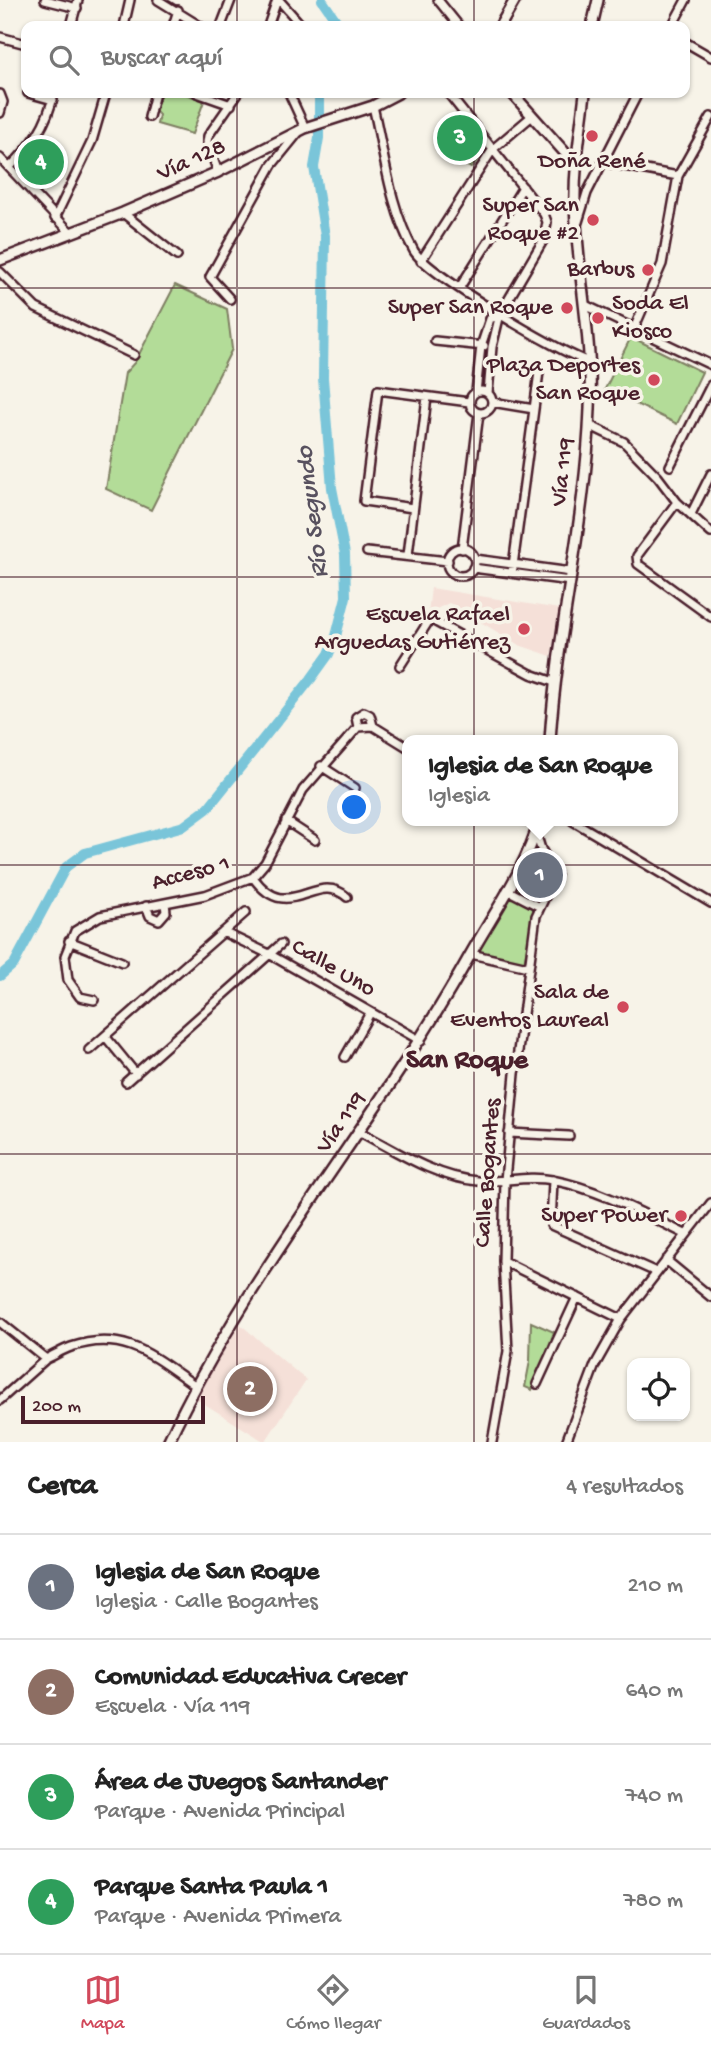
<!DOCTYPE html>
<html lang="es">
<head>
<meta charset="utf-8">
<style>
  body { margin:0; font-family:"Gochi Hand",sans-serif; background:#f2f2f2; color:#222 }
  .controls { position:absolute; right:21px; bottom:21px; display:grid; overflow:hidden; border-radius:14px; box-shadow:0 2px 5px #0004 }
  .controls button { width:63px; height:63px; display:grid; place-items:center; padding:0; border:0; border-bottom:2px solid #e0e0e0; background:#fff; color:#222; font:35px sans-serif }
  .scale { position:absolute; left:21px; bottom:18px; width:184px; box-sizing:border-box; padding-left:7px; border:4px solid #4a1f2b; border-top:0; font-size:19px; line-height:24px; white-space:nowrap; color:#4a1f2b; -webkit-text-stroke:5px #f7f3e8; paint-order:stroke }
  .you { position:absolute; left:355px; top:808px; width:24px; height:24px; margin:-18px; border:5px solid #fff; border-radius:50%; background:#1a73e8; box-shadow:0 0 0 10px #1a73e833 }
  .badge { display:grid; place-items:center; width:46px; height:46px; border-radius:50%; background:#d1495b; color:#fff; font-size:23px; font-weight:700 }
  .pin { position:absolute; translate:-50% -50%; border:4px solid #fff; box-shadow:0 2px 7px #0006 }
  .popup { position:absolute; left:402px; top:735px; width:276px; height:91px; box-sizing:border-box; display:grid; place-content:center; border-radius:14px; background:#fff; filter:drop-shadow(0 2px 5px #0005); font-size:23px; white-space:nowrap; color:#767676 }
  .popup b { font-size:26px; color:#222 }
  .popup::after { content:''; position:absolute; left:50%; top:100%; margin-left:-14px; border:14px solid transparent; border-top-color:#fff }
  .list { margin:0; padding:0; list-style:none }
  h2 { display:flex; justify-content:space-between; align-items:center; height:91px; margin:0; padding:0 28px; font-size:30px }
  h2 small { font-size:23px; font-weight:400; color:#767676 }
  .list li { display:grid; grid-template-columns:46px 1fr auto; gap:21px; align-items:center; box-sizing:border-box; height:105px; padding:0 28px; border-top:2px solid #e0e0e0 }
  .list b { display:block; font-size:26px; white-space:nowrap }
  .list p { margin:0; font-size:23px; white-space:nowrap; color:#767676 }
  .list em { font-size:23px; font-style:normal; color:#767676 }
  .icon { flex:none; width:38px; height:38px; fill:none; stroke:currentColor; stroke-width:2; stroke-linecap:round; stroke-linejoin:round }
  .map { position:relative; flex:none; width:711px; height:1442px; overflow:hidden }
  .search { position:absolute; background:#fff; box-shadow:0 2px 5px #0004; left:21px; right:21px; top:21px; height:77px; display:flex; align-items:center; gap:18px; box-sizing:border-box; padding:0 24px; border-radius:14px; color:#767676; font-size:26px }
  .sheet { height:511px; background:#fff }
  nav { display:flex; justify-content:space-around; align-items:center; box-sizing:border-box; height:98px; border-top:2px solid #e0e0e0; background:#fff; font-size:19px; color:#767676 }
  nav a { display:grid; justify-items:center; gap:4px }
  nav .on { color:#d1495b }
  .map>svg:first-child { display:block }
</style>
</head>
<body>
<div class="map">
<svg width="711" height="1442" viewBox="0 0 711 1442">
  <rect width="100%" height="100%" fill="#f7f3e8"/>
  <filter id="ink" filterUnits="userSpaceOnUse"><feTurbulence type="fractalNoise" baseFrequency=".0143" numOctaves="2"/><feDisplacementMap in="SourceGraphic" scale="14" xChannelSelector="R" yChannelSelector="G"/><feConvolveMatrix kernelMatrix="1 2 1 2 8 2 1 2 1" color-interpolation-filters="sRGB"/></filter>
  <g filter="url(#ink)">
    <!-- built -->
    <path fill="#f5e0d8" d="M 431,588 L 559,609 L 551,656 L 519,645 L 449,603 L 428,613 Z
      M 240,1324 L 306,1380 L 265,1442 L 195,1398 Z"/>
    <!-- green -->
    <path fill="#b3dc98" stroke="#7e7e62" stroke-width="2" fill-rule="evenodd" d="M 161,93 L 183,93 L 204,101 L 192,134 L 157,124 L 159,115 L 155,111 Z
      M 458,113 L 485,150 L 471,168 L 458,161 L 438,126 Z
      M 39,145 L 62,160 L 53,171 L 44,165 L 28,178 L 20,165 Z
      M 175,285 L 227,309 L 232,349 L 151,510 L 106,489 L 125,373 L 135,362 Z
      M 631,337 L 702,372 L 677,424 L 605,389 Z
      M 535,844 L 555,874 L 539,904 L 511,888 ZM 535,856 L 550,866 L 548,870 L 552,876 L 550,880 L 544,877 L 533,896 L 521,889 Z
      M 509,893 L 535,907 L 524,963 L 477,951 Z
      M 531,1322 L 554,1332 L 532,1390 L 525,1387 L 530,1361 Z"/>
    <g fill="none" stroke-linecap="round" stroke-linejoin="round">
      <!-- river -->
      <path stroke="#7ac5d9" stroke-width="10" d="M 322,0 L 340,26
        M 0,976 L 14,964 L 66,867 L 85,853 L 184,826 L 207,809 L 311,679 L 329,654 L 336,636 L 346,597 L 345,554 L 332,488 L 323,378 L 325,236 L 314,167 L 319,138 L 319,93"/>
      <defs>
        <path id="minor" d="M 45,0 L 77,8
          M 158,0 L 200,26
          M 279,0 L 302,26
          M 438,0 L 459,26
          M 71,26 L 78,0
          M 124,26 L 130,0
          M 173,26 L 178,10
          M 221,26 L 231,0
          M 268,26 L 277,0
          M 672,26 L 686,0
          M 0,37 L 26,44
          M 685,42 L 711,57
          M 28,93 L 53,100
          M 197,93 L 231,105
          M 289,93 L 305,128
          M 448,93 L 544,214 L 547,222 L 544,239 L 500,314 L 492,347 L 488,393
          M 0,94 L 3,102 L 0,113
          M 373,106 C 384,153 390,209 414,251 C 429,275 559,353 590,362
          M 149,117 L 155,93
          M 0,158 L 71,233
          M 603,162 L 678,176
          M 10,167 C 33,144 47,125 54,93
          M 218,172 L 207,142 L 208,136 L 238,93
          M 123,213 L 177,256
          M 55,218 L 92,141 L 106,93
          M 578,222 L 587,193 L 638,93
          M 421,261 L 493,149 L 532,116
          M 0,272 L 36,308 L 134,355
          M 460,287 L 523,187
          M 230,299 L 210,277 L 272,165 L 298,133
          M 585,305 L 711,365
          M 634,329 L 662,264 L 678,176 L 711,117
          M 435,341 L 484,346
          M470 402a11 11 0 1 1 22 0a11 11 0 1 1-22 0Z
          M 476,392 L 481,346 L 490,319 L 500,314
          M 492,402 L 534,409
          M 589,425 L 624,442 L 658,477 L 677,502 L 711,533
          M 670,466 L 711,385
          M 677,502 L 637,556 L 638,564 L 711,617
          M 413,508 L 364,501 L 378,390 L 469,402
          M 691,514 L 711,474
          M447 562a14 14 0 1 1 28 0a14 14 0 1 1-28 0Z
          M 462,549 L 479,413
          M 367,552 L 448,561
          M 408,555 L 427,397
          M 475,559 L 571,572
          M 473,568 L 570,581
          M 512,573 L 539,372
          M 400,666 L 430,619 L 531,674 L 554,682
          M 358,727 L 356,717 L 364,712 L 370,715 L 373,726
          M 321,766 L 355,788
          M 286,821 L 315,840
          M 573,821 L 711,903
          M 253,877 C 288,927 316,869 347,897
          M 507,890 L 540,907
          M 146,906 L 150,916 L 159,920 L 166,912 L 165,903
          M 223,932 L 269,954 L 421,1041
          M 69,941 L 122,962
          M 471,954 L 528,967
          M 94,1000 L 80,997 L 68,980 L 65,956 L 75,931 L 100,916 L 205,895 L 253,877 L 265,863 L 303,790 L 358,727 L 373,726 L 407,747
          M 105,1036 L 136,1074
          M 89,1050 L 246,912
          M 345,1057 L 370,1013
          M 126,1082 L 281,944
          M 360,1132 C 396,1151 436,1178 478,1181 C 502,1183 527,1175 552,1180 C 599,1189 642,1213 685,1234
          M 509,1133 L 569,1136
          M 553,1180 L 551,1225 L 656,1272
          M 666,1260 L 711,1297
          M 503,1261 L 621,1319
          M 0,1322 L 46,1359 C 55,1355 62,1350 71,1347 C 125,1328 155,1358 196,1386
          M 537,1384 L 577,1297
          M 0,1400 L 46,1359
          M 492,1442 L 508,1351 L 503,1261 L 505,1180 L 515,1074 L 536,916 L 556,874 L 541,849 L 536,833
          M 566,1442 L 595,1365 L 621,1319 L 711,1203"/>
        <path id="major" d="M 500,26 L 515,0
          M 592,26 L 598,0
          M 512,93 L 576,165
          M 0,260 L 123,213 L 218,172 L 305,128 L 373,106 L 398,93
          M 550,740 C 557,629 586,520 590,409 C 593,340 577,272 575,203 C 574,166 581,130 585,93
          M 168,1442 C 249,1269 376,1123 469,957 C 493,914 526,869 539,821"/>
      </defs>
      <!-- minor casing -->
      <use href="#minor" stroke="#4a1f2b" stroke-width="12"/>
      <!-- major casing -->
      <use href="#major" stroke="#4a1f2b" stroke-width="14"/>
      <!-- minor -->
      <use href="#minor" stroke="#f7f3e8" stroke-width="7"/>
      <!-- major -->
      <use href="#major" stroke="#f7f3e8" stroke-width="9"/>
    </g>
  </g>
  <!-- grid -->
  <path fill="none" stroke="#4a1f2b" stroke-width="2" stroke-opacity="0.55" d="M 237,0 L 237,26M 474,0 L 474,26M 237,93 L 237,1442M 474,93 L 474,1442M 0,288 L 711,288M 0,577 L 711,577M 0,865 L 711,865M 0,1154 L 711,1154"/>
  <!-- markers -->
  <g fill="#d1495b" stroke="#f7f3e8" stroke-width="2.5">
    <circle cx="592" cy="136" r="7"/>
    <circle cx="593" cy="220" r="7"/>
    <circle cx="648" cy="270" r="7"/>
    <circle cx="567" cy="308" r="7"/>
    <circle cx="598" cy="318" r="7"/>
    <circle cx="654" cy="380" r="7"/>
    <circle cx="524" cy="629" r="7"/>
    <circle cx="623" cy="1007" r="7"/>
    <circle cx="681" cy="1216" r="7"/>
  </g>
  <g text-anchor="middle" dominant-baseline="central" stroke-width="7" stroke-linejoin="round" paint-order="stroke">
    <!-- street labels -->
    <g font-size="24" fill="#4a1f2b" stroke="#f7f3e8">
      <text transform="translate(192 161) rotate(-24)">Vía 128</text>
      <text transform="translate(564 472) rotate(-83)">Vía 119</text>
      <text transform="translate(191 874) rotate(-15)">Acceso 1</text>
      <text transform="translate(333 969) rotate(30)">Calle Uno</text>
      <text transform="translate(342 1123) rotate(-55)">Vía 119</text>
      <text transform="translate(489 1173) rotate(-86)">Calle Bogantes</text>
    </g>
    <!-- poi labels -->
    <g font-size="24" fill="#4a1f2b" stroke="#f7f3e8" text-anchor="end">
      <text x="592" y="162" text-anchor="middle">Doña René</text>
      <text x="579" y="206">Super San<tspan x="579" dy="28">Roque #2</tspan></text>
      <text x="634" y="270">Barbus</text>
      <text x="612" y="304" text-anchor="start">Soda El<tspan x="612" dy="28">Kiosco</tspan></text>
      <text x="553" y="308">Super San Roque</text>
      <text x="640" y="366">Plaza Deportes<tspan x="640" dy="28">San Roque</tspan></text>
      <text x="510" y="615">Escuela Rafael<tspan x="510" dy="28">Arguedas Gutiérrez</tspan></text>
      <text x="609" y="993">Sala de<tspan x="609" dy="28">Eventos Laureal</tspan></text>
      <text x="667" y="1216">Super Power</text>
    </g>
    <!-- water labels -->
    <g font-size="26" font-style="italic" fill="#58515f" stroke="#f7f3e8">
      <text transform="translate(314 512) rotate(-97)">Río Segundo</text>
    </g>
    <!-- quarter labels -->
    <g font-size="28" font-weight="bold" fill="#4a1f2b" stroke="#f7f3e8">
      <text x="467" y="1061">San Roque</text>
    </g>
  </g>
</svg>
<div class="controls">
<button><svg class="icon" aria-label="locate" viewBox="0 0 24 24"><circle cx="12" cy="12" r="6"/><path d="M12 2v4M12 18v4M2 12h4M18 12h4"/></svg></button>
</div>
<div class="scale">200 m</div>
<div class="you"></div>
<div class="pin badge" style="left:540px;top:875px;background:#6b7280">1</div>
<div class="popup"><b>Iglesia de San Roque</b>Iglesia</div>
<div class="pin badge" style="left:250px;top:1389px;background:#8d6e63">2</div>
<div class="pin badge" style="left:460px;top:138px;background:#2e9e5b">3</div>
<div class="pin badge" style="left:41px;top:162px;background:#2e9e5b">4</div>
<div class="search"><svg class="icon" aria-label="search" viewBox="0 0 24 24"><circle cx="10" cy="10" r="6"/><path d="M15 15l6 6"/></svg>Buscar aquí</div>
</div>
<section class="sheet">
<h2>Cerca<small>4 resultados</small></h2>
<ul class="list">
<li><span class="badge" style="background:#6b7280">1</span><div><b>Iglesia de San Roque</b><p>Iglesia · Calle Bogantes</p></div><em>210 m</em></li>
<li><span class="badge" style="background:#8d6e63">2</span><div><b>Comunidad Educativa Crecer</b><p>Escuela · Vía 119</p></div><em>640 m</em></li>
<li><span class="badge" style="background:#2e9e5b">3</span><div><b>Área de Juegos Santander</b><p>Parque · Avenida Principal</p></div><em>740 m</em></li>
<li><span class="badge" style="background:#2e9e5b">4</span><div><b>Parque Santa Paula 1</b><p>Parque · Avenida Primera</p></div><em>780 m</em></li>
</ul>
</section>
<nav>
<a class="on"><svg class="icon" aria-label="map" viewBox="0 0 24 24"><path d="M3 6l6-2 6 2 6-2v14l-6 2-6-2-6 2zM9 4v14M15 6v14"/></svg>Mapa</a>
<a><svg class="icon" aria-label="directions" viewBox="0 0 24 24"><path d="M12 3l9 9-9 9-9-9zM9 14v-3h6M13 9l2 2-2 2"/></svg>Cómo llegar</a>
<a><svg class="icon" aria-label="saved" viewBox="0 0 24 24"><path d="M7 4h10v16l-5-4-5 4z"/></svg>Guardados</a>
</nav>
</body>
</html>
